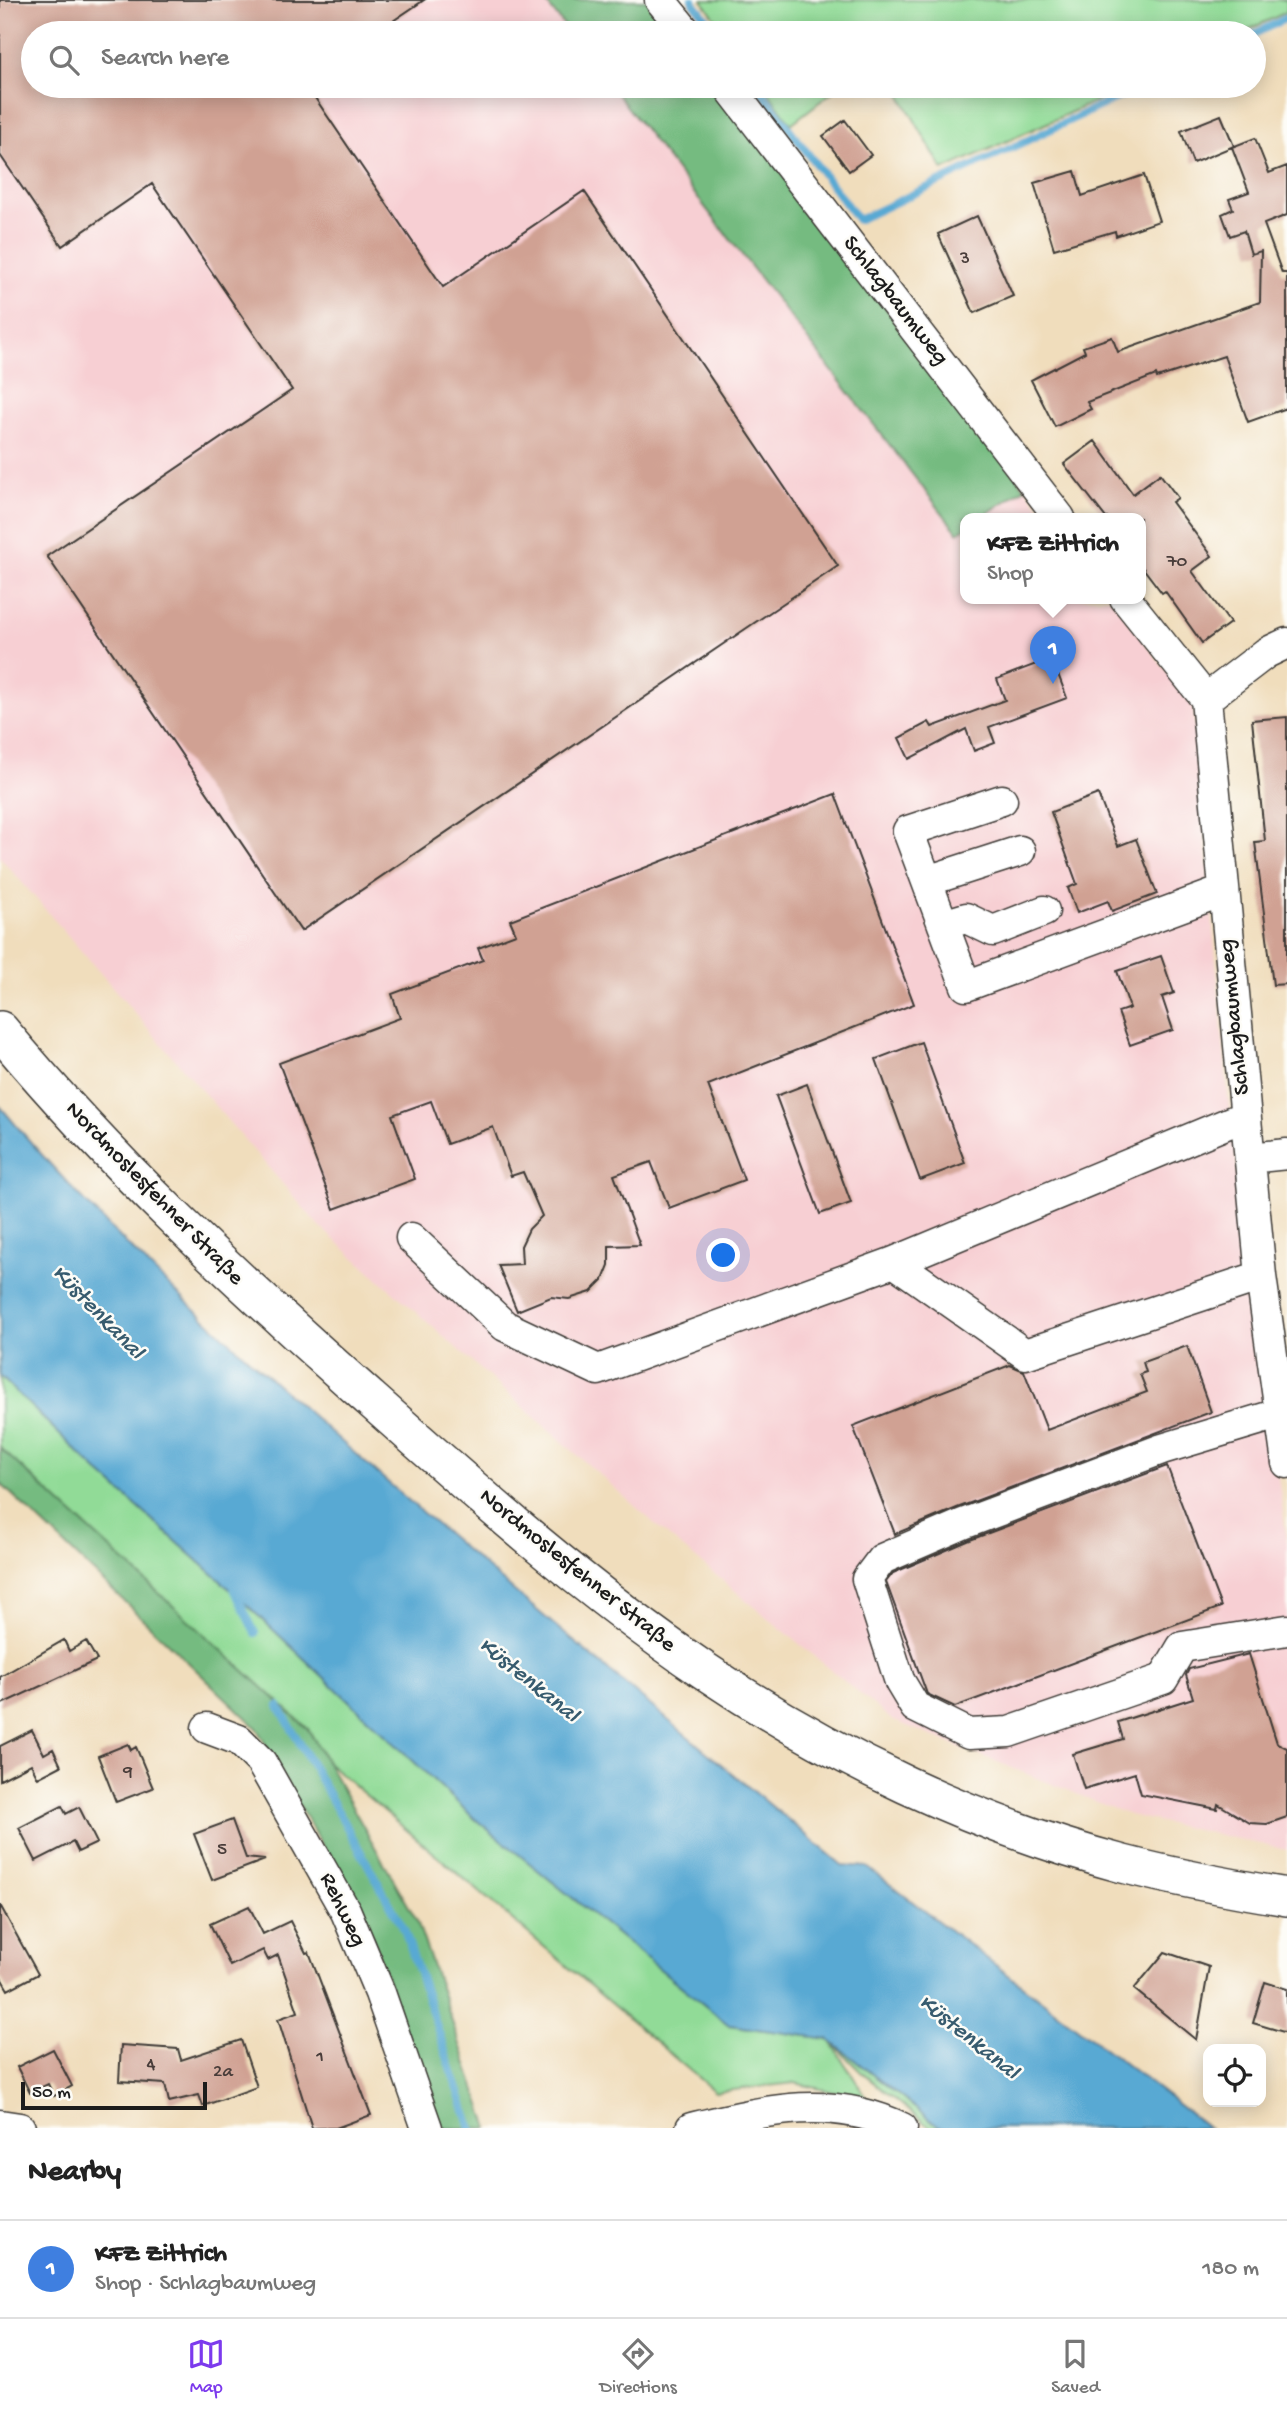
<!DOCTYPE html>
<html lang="en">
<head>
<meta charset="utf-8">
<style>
  body { margin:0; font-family:"Gochi Hand",sans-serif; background:#f6f6f6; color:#222 }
  .controls { position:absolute; right:21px; bottom:21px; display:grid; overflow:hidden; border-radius:14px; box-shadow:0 4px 18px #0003 }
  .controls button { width:63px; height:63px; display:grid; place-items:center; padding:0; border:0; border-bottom:2px solid #e0e0e0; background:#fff; color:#222; font:35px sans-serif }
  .scale { position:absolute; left:21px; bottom:18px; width:186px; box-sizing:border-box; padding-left:7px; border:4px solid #1c1c1c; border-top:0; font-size:19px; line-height:24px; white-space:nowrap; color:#1c1c1c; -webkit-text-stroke:5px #fdfcf7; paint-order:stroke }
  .you { position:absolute; left:724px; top:1256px; width:24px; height:24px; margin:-18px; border:5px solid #fff; border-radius:50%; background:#1a73e8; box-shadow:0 0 0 10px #1a73e833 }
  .badge { display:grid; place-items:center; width:46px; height:46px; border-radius:50%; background:#7c3aed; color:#fff; font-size:23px; font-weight:700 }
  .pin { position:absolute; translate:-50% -58px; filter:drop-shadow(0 2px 4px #0008) }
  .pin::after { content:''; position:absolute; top:37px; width:24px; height:21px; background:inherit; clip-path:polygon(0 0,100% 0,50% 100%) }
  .popup { position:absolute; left:960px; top:513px; width:186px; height:91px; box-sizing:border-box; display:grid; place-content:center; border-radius:14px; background:#fff; filter:drop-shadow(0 2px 5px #0005); font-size:23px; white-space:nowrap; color:#767676 }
  .popup b { font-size:26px; color:#222 }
  .popup::after { content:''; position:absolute; left:50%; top:100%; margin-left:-14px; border:14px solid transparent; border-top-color:#fff }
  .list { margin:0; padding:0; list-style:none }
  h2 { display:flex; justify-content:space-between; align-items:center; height:91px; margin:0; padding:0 28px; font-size:30px }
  h2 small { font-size:23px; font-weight:400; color:#767676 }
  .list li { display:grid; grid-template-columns:46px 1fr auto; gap:21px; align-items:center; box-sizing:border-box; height:98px; padding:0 28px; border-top:2px solid #e0e0e0 }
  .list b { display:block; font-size:26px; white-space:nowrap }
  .list p { margin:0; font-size:23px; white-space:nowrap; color:#767676 }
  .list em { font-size:23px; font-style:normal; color:#767676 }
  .icon { flex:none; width:38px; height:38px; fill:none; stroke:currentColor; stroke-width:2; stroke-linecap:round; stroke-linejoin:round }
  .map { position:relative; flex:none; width:1287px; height:2128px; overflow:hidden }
  .search { position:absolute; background:#fff; box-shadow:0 4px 18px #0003; left:21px; right:21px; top:21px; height:77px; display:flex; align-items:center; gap:18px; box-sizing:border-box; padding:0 24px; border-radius:38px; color:#767676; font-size:26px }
  .sheet { height:189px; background:#fff }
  nav { display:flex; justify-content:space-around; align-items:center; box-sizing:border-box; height:98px; border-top:2px solid #e0e0e0; background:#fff; font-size:19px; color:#767676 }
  nav a { display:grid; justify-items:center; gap:4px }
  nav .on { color:#7c3aed }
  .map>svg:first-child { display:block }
</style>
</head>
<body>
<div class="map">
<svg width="1287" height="2128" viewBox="0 0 1287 2128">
  <rect width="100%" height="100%" fill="#fdfcf7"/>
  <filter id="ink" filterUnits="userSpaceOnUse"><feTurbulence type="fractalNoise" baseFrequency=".0143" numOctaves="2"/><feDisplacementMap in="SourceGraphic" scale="14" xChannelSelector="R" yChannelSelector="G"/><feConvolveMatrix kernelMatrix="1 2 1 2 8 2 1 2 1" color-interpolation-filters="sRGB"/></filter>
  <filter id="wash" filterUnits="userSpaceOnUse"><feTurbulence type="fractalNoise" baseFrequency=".00686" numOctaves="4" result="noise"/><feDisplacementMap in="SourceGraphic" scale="28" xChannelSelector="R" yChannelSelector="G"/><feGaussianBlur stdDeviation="1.57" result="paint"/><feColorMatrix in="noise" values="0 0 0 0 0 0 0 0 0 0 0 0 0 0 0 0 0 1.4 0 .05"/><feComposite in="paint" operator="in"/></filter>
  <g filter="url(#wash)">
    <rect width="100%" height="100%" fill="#f0ddbc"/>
    <!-- built -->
    <path fill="#f7cfd3" d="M 0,0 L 544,0 L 570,33 L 33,33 L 33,86 L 611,86 L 958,532 L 965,528 L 965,598 L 1110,598 L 1193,705 L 1229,1108 L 1287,1543 L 1287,1850 L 1129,1815 L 892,1720 L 672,1539 L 319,1226 L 0,857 Z
      M 1025,488 L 1048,518 L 980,518 Z"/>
    <!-- green -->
    <path fill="#91db97" stroke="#567c5a" stroke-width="2" d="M 702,0 L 1287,0 L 1287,12 L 1241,33 L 726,33 Z
      M 764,86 L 840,86 L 791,124 Z
      M 895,86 L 1129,86 L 943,170 Z
      M 0,1376 L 93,1467 L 232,1591 L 474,1818 L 729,2025 L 828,2039 L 940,2128 L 931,2128 L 863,2074 L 831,2042 L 868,2100 L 795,2083 L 715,2092 L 328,1763 L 308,1729 L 28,1476 L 0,1447 Z"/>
    <!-- forest -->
    <path fill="#74bb80" stroke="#486c4e" stroke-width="2" d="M 544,0 L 648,0 L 674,33 L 570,33 Z
      M 611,86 L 715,86 L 1025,488 L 980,518 L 965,518 L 965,528 L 958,533 Z
      M 0,1448 L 308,1729 L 417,1921 L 489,2128 L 438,2128 L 373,1939 L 256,1727 L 0,1483 Z"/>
    <!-- water -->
    <path fill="#59a9d3" stroke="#3a6278" stroke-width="2" d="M 0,1106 C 96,1223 211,1326 324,1426 C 493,1577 669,1720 842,1865 L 867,1867 L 1209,2128 L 940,2128 L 828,2039 L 729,2025 L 474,1818 L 232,1591 L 93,1467 L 0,1376 Z"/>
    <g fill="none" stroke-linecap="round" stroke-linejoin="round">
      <!-- stream -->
      <path stroke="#59a9d3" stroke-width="8" d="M 692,0 L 717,33
        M 1254,34 L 1287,18
        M 757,86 L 858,220 L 1143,86
        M 234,1589 L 255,1633
        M 279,1706 L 404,1929 L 471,2128"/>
    </g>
    <g id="blocks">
      <!-- building -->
      <path fill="#d0a193" d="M 0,0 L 424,0 L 375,33 L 33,33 L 33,86 L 307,86 L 443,287 L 584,191 L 838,566 L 301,931 L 47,556 L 292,390 L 152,184 L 62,246 L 0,155 Z
        M 1221,115 L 1234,146 L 1193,163 L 1181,131 Z
        M 845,120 L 871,155 L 849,171 L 823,136 Z
        M 1255,138 L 1269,173 L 1287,166 L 1287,215 L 1264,224 L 1282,273 L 1287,273 L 1287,408 L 1248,422 L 1224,356 L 1157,378 L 1156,375 L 1087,402 L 1091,409 L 1055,427 L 1031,380 L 1085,352 L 1083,347 L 1112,337 L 1118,352 L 1260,302 L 1261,251 L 1251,254 L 1244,231 L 1230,236 L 1222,214 L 1233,209 L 1229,199 L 1249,192 L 1232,147 Z
        M 1075,171 L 1082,196 L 1144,175 L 1159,221 L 1116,236 L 1115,231 L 1054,249 L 1034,183 Z
        M 977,216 L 1013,296 L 974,313 L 938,234 Z
        M 1095,441 L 1133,494 L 1160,474 L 1178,498 L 1172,502 L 1212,556 L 1192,571 L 1230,623 L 1202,643 L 1165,591 L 1162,593 L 1140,564 L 1140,518 L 1106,518 L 1064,464 Z
        M 1052,658 L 1067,698 L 989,727 L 995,743 L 974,751 L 966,729 L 909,759 L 899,738 L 929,722 L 932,727 L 1005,700 L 997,679 Z
        M 1287,717 L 1287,984 L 1273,985 L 1255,842 L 1265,841 L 1252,720 Z
        M 835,794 L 914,1004 L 708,1085 L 744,1180 L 669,1208 L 651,1162 L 614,1175 L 640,1245 L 609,1246 L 609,1265 L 603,1280 L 591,1292 L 569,1299 L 551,1297 L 517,1311 L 498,1265 L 522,1264 L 521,1246 L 529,1229 L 542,1216 L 523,1172 L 511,1176 L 493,1127 L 447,1144 L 431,1101 L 392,1115 L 415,1179 L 334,1209 L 279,1063 L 400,1018 L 392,994 L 483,960 L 478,948 L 516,934 L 510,920 Z
        M 1098,794 L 1118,846 L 1136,839 L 1157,894 L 1112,911 L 1108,901 L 1077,913 L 1068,888 L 1077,884 L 1051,812 Z
        M 1161,956 L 1174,993 L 1162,997 L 1173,1030 L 1130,1045 L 1118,1012 L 1130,1008 L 1117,971 Z
        M 921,1042 L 965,1163 L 920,1180 L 876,1059 Z
        M 807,1084 L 851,1203 L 820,1214 L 776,1096 Z
        M 1187,1346 L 1211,1412 L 957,1508 L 895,1534 L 853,1426 L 1010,1365 L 1024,1371 L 1047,1430 L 1147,1392 L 1140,1374 L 1146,1372 L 1143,1362 Z
        M 1167,1466 L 1221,1607 L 955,1707 L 927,1694 L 886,1582 L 893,1573 L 970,1540 Z
        M 64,1640 L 69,1651 L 86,1641 L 97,1660 L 0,1705 L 0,1677 Z
        M 1249,1654 L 1277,1743 L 1287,1748 L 1287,1817 L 1267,1824 L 1250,1823 L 1218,1804 L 1217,1809 L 1141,1794 L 1135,1773 L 1084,1789 L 1073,1754 L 1123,1739 L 1118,1722 L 1193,1698 L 1186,1675 L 1189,1669 Z
        M 32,1730 L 44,1754 L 53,1749 L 61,1766 L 38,1778 L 31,1764 L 0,1780 L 0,1746 Z
        M 128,1744 L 131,1750 L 136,1747 L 153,1788 L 116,1802 L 98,1756 Z
        M 62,1806 L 66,1814 L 79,1807 L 97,1843 L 78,1852 L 73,1842 L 36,1861 L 19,1828 Z
        M 232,1820 L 246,1858 L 265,1860 L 212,1880 L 194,1834 Z
        M 0,1905 L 38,1974 L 8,1990 L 0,1976 Z
        M 249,1906 L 263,1934 L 290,1921 L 306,1953 L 309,1952 L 371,2115 L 336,2128 L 312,2128 L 278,2019 L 298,2012 L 278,1955 L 268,1960 L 263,1950 L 230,1966 L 210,1924 Z
        M 1165,1952 L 1209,1967 L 1196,2040 L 1134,1989 Z
        M 1265,1982 L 1287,1989 L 1287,2033 L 1253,2023 Z
        M 241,2040 L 257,2087 L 203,2106 L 199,2095 L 169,2102 L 165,2084 L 119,2081 L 121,2045 L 178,2049 L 181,2060 Z
        M 53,2049 L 72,2086 L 54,2096 L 48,2084 L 30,2093 L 17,2067 Z"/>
    </g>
  </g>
  <g filter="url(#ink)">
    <use href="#blocks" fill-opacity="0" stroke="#3c3934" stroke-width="2"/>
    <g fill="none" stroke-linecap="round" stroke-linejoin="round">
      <defs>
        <path id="minor" d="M 660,0 L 687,33
          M 728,86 L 1060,518
          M 1125,598 L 1206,699 L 1261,1276 L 1287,1463
          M 1206,699 L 1266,653 L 1287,643
          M 1002,800 L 908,831 L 966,986 L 1223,891
          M 927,881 L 1020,851
          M 943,925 L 966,918 L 993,931 L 1044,911
          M 1250,1158 L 1287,1154
          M 411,1238 L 505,1326 L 598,1370 L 894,1262 L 1025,1354 L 1261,1276
          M 894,1262 L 1245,1116
          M 1278,1414 L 1162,1449 L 963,1524 L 882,1559 L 867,1579 L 900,1682 L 915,1707 L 969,1734 L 1009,1732 L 1163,1679 L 1182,1647 L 1287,1630
          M 207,1728 L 239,1740 L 261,1762 L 346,1912 L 380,1993 L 427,2128
          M 0,2125 L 20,2128
          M 691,2128 C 763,2111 832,2093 902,2128"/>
        <path id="major" d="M 0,1030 C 110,1163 237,1280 366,1395 C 474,1491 585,1590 705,1671 C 831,1756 976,1825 1123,1864 C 1177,1878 1232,1888 1287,1897"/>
      </defs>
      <!-- minor casing -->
      <use href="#minor" stroke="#3c3934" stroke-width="33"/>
      <!-- major casing -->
      <use href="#major" stroke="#3c3934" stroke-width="40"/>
      <!-- minor -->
      <use href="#minor" stroke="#fff" stroke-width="30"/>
      <!-- major -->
      <use href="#major" stroke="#fff" stroke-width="37"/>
    </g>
  </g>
  <g text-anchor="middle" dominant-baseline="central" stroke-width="5" stroke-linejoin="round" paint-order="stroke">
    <!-- number labels -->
    <g font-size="19" fill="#493d3a">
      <text x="965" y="259">3</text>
      <text x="1177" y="562">70</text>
      <text x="128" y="1772">9</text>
      <text x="222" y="1850">5</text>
      <text x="320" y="2057">1</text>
      <text x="151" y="2065">4</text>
      <text x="223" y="2072">2a</text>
    </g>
    <!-- street labels -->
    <g font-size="23" fill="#1c1c1c" stroke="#fdfcf7">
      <text transform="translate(895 301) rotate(52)">Schlagbaumweg</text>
      <text transform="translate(1235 1017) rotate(-96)">Schlagbaumweg</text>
      <text transform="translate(154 1194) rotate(46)">Nordmoslesfehner Straße</text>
      <text transform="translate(577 1571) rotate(39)">Nordmoslesfehner Straße</text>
      <text transform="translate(342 1910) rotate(64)">Rehweg</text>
    </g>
    <!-- water labels -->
    <g font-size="24" font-style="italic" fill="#375b6e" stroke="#fdfcf7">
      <text transform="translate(97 1313) rotate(46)">Küstenkanal</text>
      <text transform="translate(528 1681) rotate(39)">Küstenkanal</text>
      <text transform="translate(968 2038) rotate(39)">Küstenkanal</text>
    </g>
  </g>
</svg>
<div class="controls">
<button><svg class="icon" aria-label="locate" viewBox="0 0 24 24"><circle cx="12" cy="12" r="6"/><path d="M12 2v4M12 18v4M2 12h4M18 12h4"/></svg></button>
</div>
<div class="scale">50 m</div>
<div class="you"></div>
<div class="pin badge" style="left:1053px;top:684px;background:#3f7fe0">1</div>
<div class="popup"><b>KFZ Zittrich</b>Shop</div>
<div class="search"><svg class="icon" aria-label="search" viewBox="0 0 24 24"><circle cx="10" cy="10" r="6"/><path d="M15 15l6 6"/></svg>Search here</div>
</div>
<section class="sheet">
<h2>Nearby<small></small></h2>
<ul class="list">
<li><span class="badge" style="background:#3f7fe0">1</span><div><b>KFZ Zittrich</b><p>Shop · Schlagbaumweg</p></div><em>180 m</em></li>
</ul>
</section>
<nav>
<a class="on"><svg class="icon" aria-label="map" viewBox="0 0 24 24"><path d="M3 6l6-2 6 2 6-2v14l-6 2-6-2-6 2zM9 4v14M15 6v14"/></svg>Map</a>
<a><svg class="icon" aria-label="directions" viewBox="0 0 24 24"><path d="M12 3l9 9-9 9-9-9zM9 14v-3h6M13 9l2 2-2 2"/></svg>Directions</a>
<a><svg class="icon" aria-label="saved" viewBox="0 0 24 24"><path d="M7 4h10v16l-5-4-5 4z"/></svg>Saved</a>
</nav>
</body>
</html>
